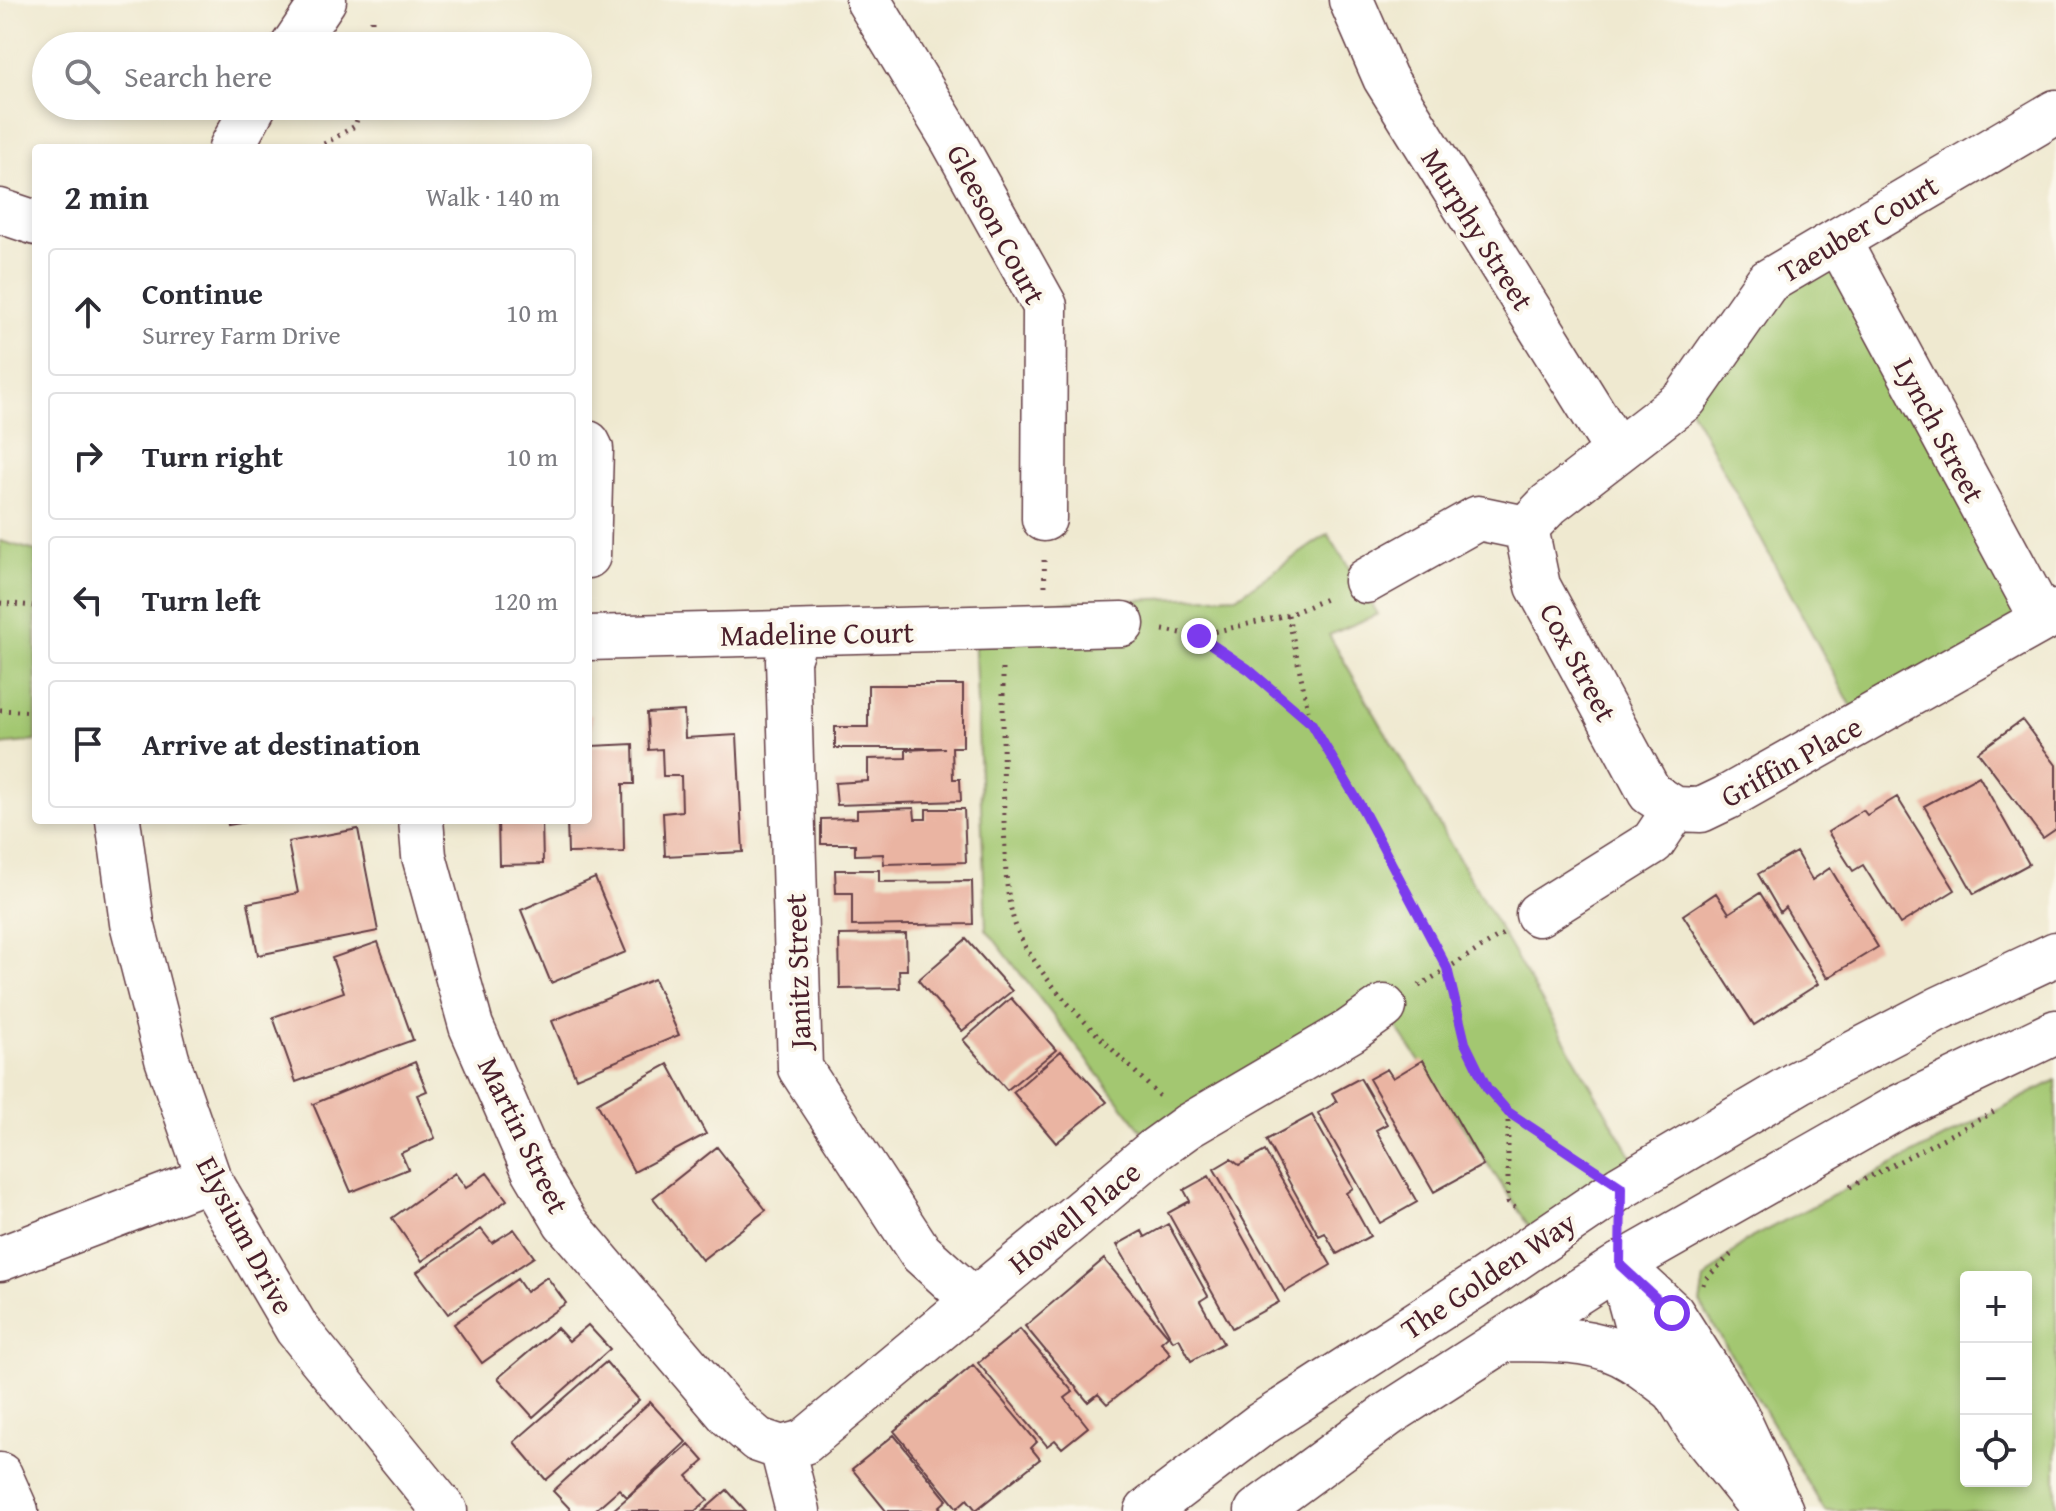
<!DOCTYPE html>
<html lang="en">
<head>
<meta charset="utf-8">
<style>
  body { margin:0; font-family:"Gentium Book Plus",serif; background:#f2f2f3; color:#2b2b33 }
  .controls { position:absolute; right:24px; bottom:24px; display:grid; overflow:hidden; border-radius:8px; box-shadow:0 4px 12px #0003 }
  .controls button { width:72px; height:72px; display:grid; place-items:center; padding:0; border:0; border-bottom:2px solid #e1e1e2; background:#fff; color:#2b2b33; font:40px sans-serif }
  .stop { position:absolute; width:24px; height:24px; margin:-18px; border:6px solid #7c3aed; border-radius:50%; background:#fff }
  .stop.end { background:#7c3aed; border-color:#fff; box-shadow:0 2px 8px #0008 }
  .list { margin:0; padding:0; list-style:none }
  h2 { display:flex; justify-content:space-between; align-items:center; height:104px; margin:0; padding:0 32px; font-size:34px }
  h2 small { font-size:26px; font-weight:400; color:#7c7c81 }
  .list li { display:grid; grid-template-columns:52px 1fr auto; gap:24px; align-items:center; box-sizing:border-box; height:128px; margin:0 16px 16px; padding:0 16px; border:2px solid #e1e1e2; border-radius:8px }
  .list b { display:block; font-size:30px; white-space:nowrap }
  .list p { margin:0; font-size:26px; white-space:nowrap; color:#7c7c81 }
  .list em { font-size:26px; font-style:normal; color:#7c7c81 }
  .icon { flex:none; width:44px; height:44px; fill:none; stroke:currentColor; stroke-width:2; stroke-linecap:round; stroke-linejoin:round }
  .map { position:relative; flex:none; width:2056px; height:1511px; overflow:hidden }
  .search { position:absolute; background:#fff; box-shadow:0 4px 12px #0003; left:32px; top:32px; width:560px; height:88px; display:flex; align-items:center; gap:20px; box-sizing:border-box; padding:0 28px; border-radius:44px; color:#7c7c81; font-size:30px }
  .panel { position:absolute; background:#fff; box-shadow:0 4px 12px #0003; left:32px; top:144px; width:560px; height:680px; border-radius:8px }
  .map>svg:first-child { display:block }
</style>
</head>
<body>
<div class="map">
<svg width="2056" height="1511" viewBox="0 0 2056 1511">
  <rect width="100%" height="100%" fill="#fbf7ec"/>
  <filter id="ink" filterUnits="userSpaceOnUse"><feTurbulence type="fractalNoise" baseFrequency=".0125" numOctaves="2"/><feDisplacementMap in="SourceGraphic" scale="16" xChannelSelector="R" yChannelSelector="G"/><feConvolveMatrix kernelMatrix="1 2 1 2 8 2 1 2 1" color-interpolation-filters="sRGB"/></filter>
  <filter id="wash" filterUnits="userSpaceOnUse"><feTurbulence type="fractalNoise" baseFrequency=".006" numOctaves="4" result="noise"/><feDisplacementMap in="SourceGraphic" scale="32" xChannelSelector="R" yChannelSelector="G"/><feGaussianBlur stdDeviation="1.8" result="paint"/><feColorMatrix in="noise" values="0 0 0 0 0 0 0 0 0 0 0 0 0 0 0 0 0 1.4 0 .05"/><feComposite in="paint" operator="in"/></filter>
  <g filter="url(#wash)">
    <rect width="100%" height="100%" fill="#efe9d0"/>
    <!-- green -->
    <path fill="#a3c771" stroke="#76734e" stroke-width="2" fill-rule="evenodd" d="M 1838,240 L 2043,620 L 1860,722 L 1685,399 Z
      M 1328,534 L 1378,614 L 1329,635 L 1642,1174 L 1539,1241 L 1384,1008 L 1156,1149 L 986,929 L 974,629 L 1045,626 L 1045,603 L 1238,596 Z
      M 0,541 L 36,551 L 36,741 L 0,745 Z
      M 2056,1080 L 2056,1511 L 1825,1511 L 1700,1303 L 1704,1280 L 1745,1241 ZM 2026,1277 L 2026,1481 L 1966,1481 L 1966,1277 Z"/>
    <g id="blocks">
      <!-- building -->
      <path fill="#eab4a2" d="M 868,685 L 963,685 L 963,747 L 952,747 L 953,779 L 960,779 L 961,801 L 837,805 L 835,783 L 868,781 L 868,759 L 906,758 L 906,750 L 945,748 L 835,748 L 835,727 L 868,727 Z
        M 684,711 L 685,738 L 737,735 L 743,852 L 665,856 L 663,813 L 682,811 L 681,776 L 663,776 L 662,749 L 649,750 L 647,713 Z
        M 588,715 L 592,715 L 592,746 L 633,744 L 634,784 L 623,784 L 624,852 L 568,853 L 567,820 L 588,820 Z
        M 2022,720 L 2056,765 L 2056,829 L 2043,838 L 1978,752 Z
        M 1979,776 L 2029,864 L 1974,894 L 1924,806 Z
        M 1897,797 L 1955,890 L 1900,924 L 1863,865 L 1853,871 L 1828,832 L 1863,810 L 1867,815 Z
        M 914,808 L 915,819 L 926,819 L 926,809 L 964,809 L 966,862 L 884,864 L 883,854 L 855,855 L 855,844 L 821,844 L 821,819 L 857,818 L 857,810 Z
        M 227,820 L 247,820 L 247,822 L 228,825 Z
        M 498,820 L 542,820 L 543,864 L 499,865 Z
        M 358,829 L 378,931 L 258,955 L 248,903 L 298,893 L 288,842 Z
        M 1796,852 L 1812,880 L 1830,868 L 1878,947 L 1827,978 L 1785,907 L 1780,912 L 1758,874 Z
        M 835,870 L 879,870 L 879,882 L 972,881 L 973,924 L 852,926 L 852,893 L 836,893 Z
        M 595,878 L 626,952 L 551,983 L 521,910 Z
        M 1716,893 L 1729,913 L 1760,893 L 1818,984 L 1754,1025 L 1683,915 Z
        M 906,934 L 907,970 L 899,970 L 900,988 L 840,989 L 839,935 Z
        M 966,939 L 1012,991 L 962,1031 L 918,980 Z
        M 378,942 L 413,1040 L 296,1082 L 273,1017 L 344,992 L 332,958 Z
        M 654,979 L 679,1035 L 576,1078 L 552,1021 Z
        M 1011,998 L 1056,1050 L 1007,1090 L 963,1040 Z
        M 1061,1051 L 1107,1102 L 1056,1143 L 1013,1092 Z
        M 1423,1060 L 1483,1165 L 1434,1192 L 1369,1079 L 1387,1069 L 1393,1078 Z
        M 415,1062 L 427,1091 L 417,1095 L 435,1138 L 401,1153 L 408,1169 L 351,1192 L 313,1104 Z
        M 668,1064 L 706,1134 L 634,1172 L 597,1103 Z
        M 1360,1078 L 1387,1124 L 1376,1130 L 1417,1202 L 1380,1223 L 1318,1113 L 1337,1102 L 1332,1093 Z
        M 1312,1115 L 1353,1188 L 1346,1193 L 1370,1236 L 1337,1254 L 1325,1233 L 1319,1236 L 1266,1140 Z
        M 717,1147 L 766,1210 L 702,1260 L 653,1198 Z
        M 1265,1151 L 1331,1265 L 1285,1292 L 1214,1169 L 1231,1159 L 1239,1165 Z
        M 455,1173 L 466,1188 L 487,1173 L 507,1200 L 422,1261 L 392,1218 Z
        M 1209,1176 L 1279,1302 L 1232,1328 L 1168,1213 L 1190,1201 L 1184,1190 Z
        M 1168,1224 L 1208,1296 L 1200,1301 L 1223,1343 L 1191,1361 L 1179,1338 L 1173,1341 L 1117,1245 L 1142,1231 L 1145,1237 Z
        M 481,1229 L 492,1243 L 514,1229 L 534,1257 L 448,1314 L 417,1272 Z
        M 1104,1259 L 1168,1336 L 1161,1342 L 1171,1354 L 1107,1404 L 1098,1394 L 1088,1402 L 1025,1326 Z
        M 547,1277 L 566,1303 L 482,1363 L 454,1324 L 517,1279 L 526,1292 Z
        M 588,1325 L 610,1349 L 533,1417 L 498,1378 L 557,1328 L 569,1341 Z
        M 1020,1329 L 1073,1392 L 1065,1398 L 1088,1427 L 1062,1448 L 1055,1440 L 1047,1446 L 978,1363 Z
        M 606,1362 L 639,1400 L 546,1480 L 514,1442 Z
        M 973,1365 L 1037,1442 L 1031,1448 L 1040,1459 L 976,1510 L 967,1499 L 957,1508 L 894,1431 Z
        M 650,1402 L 686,1442 L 627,1497 L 619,1489 L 594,1511 L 572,1511 L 553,1491 Z
        M 894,1435 L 947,1500 L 939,1507 L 943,1511 L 886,1511 L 852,1469 Z
        M 689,1444 L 704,1461 L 687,1476 L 708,1500 L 695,1511 L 612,1511 Z
        M 727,1490 L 746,1511 L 703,1511 Z"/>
    </g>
  </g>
  <g filter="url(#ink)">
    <use href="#blocks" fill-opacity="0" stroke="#633d44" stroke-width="2"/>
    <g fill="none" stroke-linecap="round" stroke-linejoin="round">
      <defs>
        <path id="minor" d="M 868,0 L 951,137 L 1045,306 L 1044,519
          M 1351,0 L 1385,78 L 1617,451
          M 293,46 L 324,0
          M 231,148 L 254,106
          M 0,211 L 36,223
          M 1838,240 L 2043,620
          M 588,443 L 591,449 L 588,556
          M 1366,581 L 1478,518 L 1526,528
          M 797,633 L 788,660 L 800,1068 L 920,1252 L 973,1300
          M 588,638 L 1122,624
          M 1675,809 L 1650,793 L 1538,586 L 1526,528 L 1549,504 L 1685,399 L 1767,282 L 2056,112
          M 1675,809 L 1701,810 L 1726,798 L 2056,612
          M 118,820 L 132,923 L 167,1059 L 209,1179 L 297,1329 L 445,1511
          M 421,820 L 424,856 L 471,1026 L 534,1170 L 565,1222 L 729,1415 L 758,1440 L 782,1448
          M 1538,914 L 1653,842 L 1675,809
          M 0,1259 L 209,1179
          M 1620,1265 L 1672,1313 L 1734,1410 L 1781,1511
          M 1620,1265 L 1638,1331 L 1698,1429 L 1760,1506
          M 782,1448 L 804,1442 L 1156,1149 L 1188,1126 L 1350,1031 L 1384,1007
          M 782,1448 L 798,1511
          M 0,1475 L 16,1511"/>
        <path id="major" d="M 1506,1339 C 1549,1340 1596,1336 1634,1361 C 1648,1370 1661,1381 1675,1391
          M 1147,1511 L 1260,1425 L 1484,1280 L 1621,1187 L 1799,1082 L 1939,1009 L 2056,954
          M 1257,1511 L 1390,1413 L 1620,1265 L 1893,1110 L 2056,1032"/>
      </defs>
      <!-- minor casing -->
      <use href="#minor" stroke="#633d44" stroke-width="47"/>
      <!-- major casing -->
      <use href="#major" stroke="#633d44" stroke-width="47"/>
      <!-- path -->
      <path stroke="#633d44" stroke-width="5" stroke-dasharray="2 6" stroke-linecap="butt" d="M 372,46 L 372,19
        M 317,148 L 355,126 L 361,106
        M 1044,560 L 1045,586
        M 0,603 L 36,606
        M 1288,615 L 1311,724
        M 1163,630 L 1199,636 L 1248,669 L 1312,724 L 1363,810 L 1447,968 L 1465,1043 L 1487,1088 L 1508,1112 L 1585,1163
        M 1200,635 L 1288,615 L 1328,598
        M 1003,669 C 1003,720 1003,770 1004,821 C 1006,865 1003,913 1028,951 C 1062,1006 1115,1050 1159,1096
        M 0,710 L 36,712
        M 1419,986 L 1503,934
        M 1508,1113 L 1508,1202 L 1518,1210
        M 1850,1187 L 1994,1112
        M 1703,1285 L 1704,1280 L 1734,1252"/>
      <!-- minor -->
      <use href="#minor" stroke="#fff" stroke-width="44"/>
      <!-- major -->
      <use href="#major" stroke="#fff" stroke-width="44"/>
    </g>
  </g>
  <g fill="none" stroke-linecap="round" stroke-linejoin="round" filter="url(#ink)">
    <!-- route -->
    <path stroke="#7c3aed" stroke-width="10" d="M 1199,636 L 1248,669 L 1312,724 L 1363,810 L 1447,968 L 1465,1043 L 1487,1088 L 1508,1112 L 1621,1187 L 1620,1265 L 1672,1313"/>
  </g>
  <g text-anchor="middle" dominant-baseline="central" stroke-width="8" stroke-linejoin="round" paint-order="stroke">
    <!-- street labels -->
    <g font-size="30" fill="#4a1f2b" stroke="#fbf7ec">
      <text transform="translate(997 224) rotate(62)">Gleeson Court</text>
      <text transform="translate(1858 228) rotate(-31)">Taeuber Court</text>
      <text transform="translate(1478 229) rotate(58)">Murphy Street</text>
      <text transform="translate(1940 430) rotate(62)">Lynch Street</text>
      <text transform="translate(817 633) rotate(-1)">Madeline Court</text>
      <text transform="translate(1579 662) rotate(62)">Cox Street</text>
      <text transform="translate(1791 761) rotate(-29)">Griffin Place</text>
      <text transform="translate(797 971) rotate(-92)">Janitz Street</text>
      <text transform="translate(524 1135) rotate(64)">Martin Street</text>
      <text transform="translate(1074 1217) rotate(-39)">Howell Place</text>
      <text transform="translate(246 1235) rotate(62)">Elysium Drive</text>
      <text transform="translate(1488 1275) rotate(-34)">The Golden Way</text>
    </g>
  </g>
</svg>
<div class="controls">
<button>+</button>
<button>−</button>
<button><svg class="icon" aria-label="locate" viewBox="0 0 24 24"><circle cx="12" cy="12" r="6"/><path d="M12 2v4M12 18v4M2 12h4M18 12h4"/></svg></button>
</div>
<div class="stop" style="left:1672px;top:1313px"></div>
<div class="stop end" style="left:1199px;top:636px"></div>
<div class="search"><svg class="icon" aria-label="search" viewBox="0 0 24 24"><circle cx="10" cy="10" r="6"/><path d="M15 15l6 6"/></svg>Search here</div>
<section class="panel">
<h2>2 min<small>Walk · 140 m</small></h2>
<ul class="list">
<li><svg class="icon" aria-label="ahead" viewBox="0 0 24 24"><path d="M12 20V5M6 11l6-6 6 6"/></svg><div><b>Continue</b><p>Surrey Farm Drive</p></div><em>10 m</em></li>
<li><svg class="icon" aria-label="right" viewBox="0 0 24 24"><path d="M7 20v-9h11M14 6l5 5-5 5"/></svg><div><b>Turn right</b></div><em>10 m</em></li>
<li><svg class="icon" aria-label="left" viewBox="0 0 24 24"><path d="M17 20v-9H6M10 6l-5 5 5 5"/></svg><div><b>Turn left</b></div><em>120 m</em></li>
<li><svg class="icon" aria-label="arrive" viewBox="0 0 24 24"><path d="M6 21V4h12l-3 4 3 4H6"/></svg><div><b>Arrive at destination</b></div></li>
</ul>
</section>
</div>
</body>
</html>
